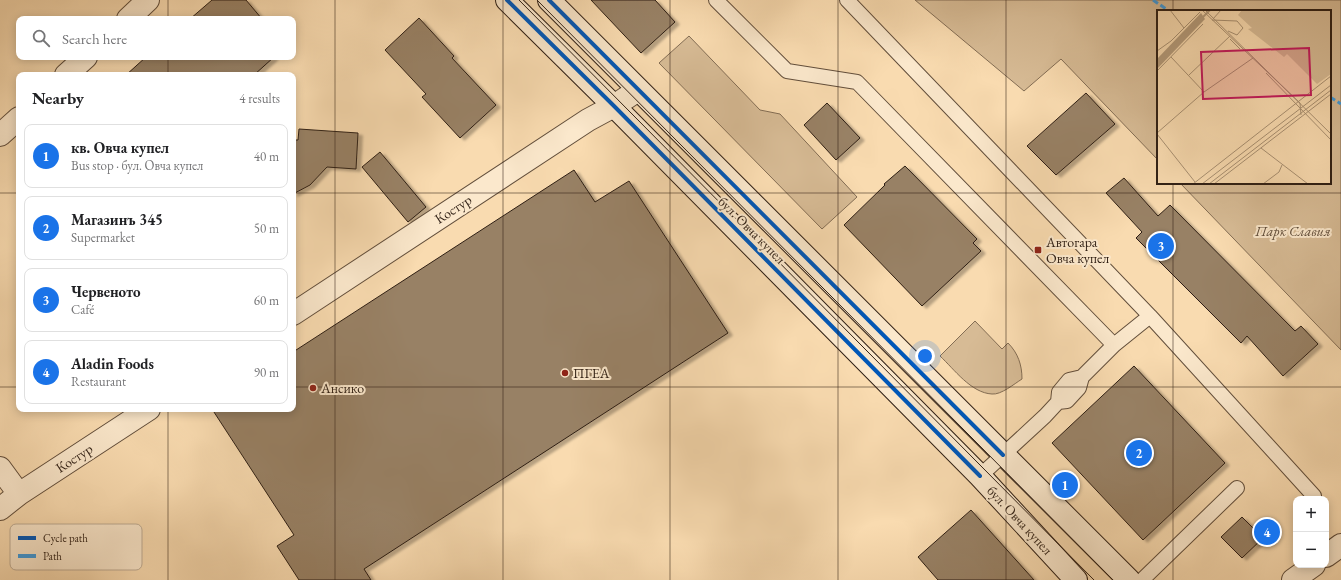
<!DOCTYPE html>
<html lang="en">
<head>
<meta charset="utf-8">
<style>
  body { margin:0; font-family:"EB Garamond",serif; background:#f2f2f2; color:#202124 }
  .controls { position:absolute; right:12px; bottom:12px; display:grid; overflow:hidden; border-radius:8px; box-shadow:0 2px 10px #0003 }
  .controls button { width:36px; height:36px; display:grid; place-items:center; padding:0; border:0; border-bottom:1px solid #e0e0e0; background:#fff; color:#202124; font:20px sans-serif }
  .you { position:absolute; left:925px; top:356px; width:14px; height:14px; margin:-10px; border:3px solid #fff; border-radius:50%; background:#1a73e8; box-shadow:0 0 0 6px #1a73e833 }
  .badge { display:grid; place-items:center; width:26px; height:26px; border-radius:50%; background:#1a73e8; color:#fff; font-size:13px; font-weight:700 }
  .pin { position:absolute; translate:-50% -50%; border:2px solid #fff; box-shadow:0 1px 4px #0006 }
  .list { margin:0; padding:0; list-style:none }
  h2 { display:flex; justify-content:space-between; align-items:center; height:52px; margin:0; padding:0 16px; font-size:17px }
  h2 small { font-size:13px; font-weight:400; color:#757577 }
  .list li { display:grid; grid-template-columns:26px 1fr auto; gap:12px; align-items:center; box-sizing:border-box; height:64px; margin:0 8px 8px; padding:0 8px; border:1px solid #e0e0e0; border-radius:8px }
  .list b { display:block; font-size:15px; white-space:nowrap }
  .list p { margin:0; font-size:13px; white-space:nowrap; color:#757577 }
  .list em { font-size:13px; font-style:normal; color:#757577 }
  .icon { flex:none; width:22px; height:22px; fill:none; stroke:currentColor; stroke-width:2; stroke-linecap:round; stroke-linejoin:round }
  .map { position:relative; flex:none; width:1341px; height:580px; overflow:hidden }
  .search { position:absolute; background:#fff; box-shadow:0 2px 10px #0003; left:16px; top:16px; width:280px; height:44px; display:flex; align-items:center; gap:10px; box-sizing:border-box; padding:0 14px; border-radius:8px; color:#757577; font-size:15px }
  .panel { position:absolute; background:#fff; box-shadow:0 2px 10px #0003; left:16px; top:72px; width:280px; height:340px; border-radius:8px }
  .map>svg:first-child { display:block }
</style>
</head>
<body>
<div class="map">
<svg width="1341" height="580" viewBox="0 0 1341 580">
  <defs>
    <filter id="shadow"><feDropShadow dx="4.5" dy="2.5" stdDeviation="1" flood-color="#0004"/></filter>
  </defs>
  <rect width="100%" height="100%" fill="#f9dbb0"/>
  <filter id="stains"><feTurbulence type="fractalNoise" baseFrequency=".005" numOctaves="4"/><feColorMatrix values="0 0 0 0 .2 0 0 0 0 .09 0 0 0 0 .02 0 0 0 .5 -.17"/></filter>
  <radialGradient id="worn" r=".72"><stop offset=".6" stop-color="#630" stop-opacity="0"/><stop offset="1" stop-color="#630" stop-opacity=".3"/></radialGradient>
  <!-- green -->
  <path fill="#d7bb95" stroke="#836d54" d="M 915,0 L 1341,0 L 1341,350 L 1180,183 L 1330,183 L 1330,11 L 1158,11 L 1158,160 L 1061,59 L 1024,91 Z
    M 689,36 L 760,110 L 780,114 L 857,197 L 822,229 L 659,63 Z
    M 975,321 L 1002,349 L 1008,343 C 1018,353 1022,365 1022,379 C 1014,384 1001,395 992,394 C 971,393 954,369 940,356 Z"/>
  <!-- building -->
  <path fill="#988165" stroke="#2f1f14" filter="url(#shadow)" d="M 212,0 L 246,0 L 262,19 L 190,19 Z
    M 591,0 L 655,0 L 675,22 L 641,53 Z
    M 419,18 L 454,56 L 452,58 L 496,105 L 460,138 L 422,97 L 426,94 L 385,50 Z
    M 146,57 L 274,57 L 254,75 L 126,75 Z
    M 1086,93 L 1115,124 L 1056,175 L 1027,146 Z
    M 827,103 L 860,138 L 836,160 L 804,125 Z
    M 299,129 L 358,133 L 356,169 L 327,167 L 310,185 L 293,194 L 293,140 L 298,140 Z
    M 380,152 L 426,207 L 408,222 L 362,167 Z
    M 905,166 L 977,239 L 973,243 L 981,251 L 922,306 L 844,225 L 885,185 L 884,184 Z
    M 574,170 L 595,202 L 629,181 L 728,333 L 364,569 L 371,580 L 299,580 L 277,546 L 294,535 L 212,409 L 293,409 L 293,352 Z
    M 1124,178 L 1158,216 L 1170,205 L 1295,331 L 1301,326 L 1318,344 L 1283,376 L 1247,336 L 1241,343 L 1136,238 L 1142,232 L 1106,193 Z
    M 1134,366 L 1225,463 L 1143,540 L 1052,443 Z
    M 971,510 L 1034,580 L 938,580 L 918,557 Z
    M 1242,517 L 1263,538 L 1242,558 L 1221,537 Z"/>
  <g fill="none" stroke-linecap="round" stroke-linejoin="round">
    <defs>
      <path id="service" d="M 716,0 L 787,71 L 857,82 L 1114,345
        M 847,0 L 1150,316 L 1314,496 L 1313,499
        M 1058,402 L 1067,401 L 1079,388 L 1082,377 L 1114,345 L 1150,316
        M 980,476 L 1045,416 L 1058,402 L 1059,392 L 1069,380 L 1082,377
        M 1142,580 L 1237,488"/>
      <path id="minor" d="M 128,19 L 148,0
        M 66,75 L 86,57
        M 0,135 L 19,118
        M 293,314 L 588,120 L 614,106 L 638,90
        M 0,468 L 19,494
        M 0,509 L 19,494 L 149,409
        M 1326,556 L 1341,545
        M 1293,580 L 1314,565"/>
      <path id="secondary" d="M 507,0 L 614,106 L 980,476 L 1076,580
        M 549,0 L 1129,580"/>
    </defs>
    <!-- service casing -->
    <use href="#service" stroke="#624e3b" stroke-width="16"/>
    <!-- minor casing -->
    <use href="#minor" stroke="#624e3b" stroke-width="24"/>
    <!-- secondary casing -->
    <use href="#secondary" stroke="#2f1f14" stroke-width="24"/>
    <!-- service -->
    <use href="#service" stroke="#fbe8cc" stroke-width="14"/>
    <!-- minor -->
    <use href="#minor" stroke="#fbe8cc" stroke-width="22"/>
    <!-- secondary -->
    <use href="#secondary" stroke="#fbe8cc" stroke-width="22"/>
    <!-- tram -->
    <path stroke="#2f1f14" stroke-width="1" d="M 519,0 L 1094,580
      M 537,0 L 1113,580"/>
    <!-- quiet -->
    <path stroke="#3d9bde" stroke-width="3" stroke-dasharray="6 3" stroke-linecap="butt" d="M 1153,0 L 1169,11
      M 1330,97 L 1341,104"/>
    <defs>
      <path id="cycleway" d="M 507,0 L 614,106 L 980,476
        M 549,0 L 1003,455"/>
    </defs>
    <!-- cycleway casing -->
    <use href="#cycleway" stroke="#fbe8cc" stroke-width="6"/>
    <!-- cycleway -->
    <use href="#cycleway" stroke="#0057b8" stroke-width="4"/>
  </g>
  <!-- grid -->
  <path fill="none" stroke="#2f1f14" stroke-width="1" stroke-opacity="0.55" d="M 168,0 L 168,19M 335,0 L 335,580M 503,0 L 503,580M 670,0 L 670,580M 838,0 L 838,580M 1006,0 L 1006,580M 1173,0 L 1173,11M 168,57 L 168,75M 1173,183 L 1173,580M 0,193 L 19,193M 293,193 L 1341,193M 0,387 L 19,387M 293,387 L 1341,387M 168,409 L 168,580"/>
  <!-- markers -->
  <g fill="#8f2418" stroke="#fbe8cc" stroke-width="1.5">
    <rect x="1034" y="246" width="8" height="8" rx="2"/>
    <circle cx="565" cy="373" r="4"/>
    <circle cx="313" cy="388" r="4"/>
  </g>
  <g text-anchor="middle" dominant-baseline="central" stroke-width="4" stroke-linejoin="round" paint-order="stroke">
    <!-- street labels -->
    <g font-size="14" fill="#2f1f14" stroke="#fbe8cc">
      <text transform="translate(453 209) rotate(-33)">Костур</text>
      <text transform="translate(752 230) rotate(45)">бул. Овча купел</text>
      <text transform="translate(74 458) rotate(-33)">Костур</text>
      <text transform="translate(1020 520) rotate(47)">бул. Овча купел</text>
    </g>
    <!-- park labels -->
    <g font-size="14" font-style="italic" fill="#614e3b" stroke="#fbe8cc">
      <text x="1293" y="231">Парк Славия</text>
    </g>
    <!-- poi labels -->
    <g font-size="14" fill="#2f1f14" stroke="#fbe8cc" text-anchor="start">
      <text x="1046" y="242">Автогара<tspan x="1046" dy="16">Овча купел</tspan></text>
      <text x="573" y="373">ПГЕА</text>
      <text x="321" y="388">Ансико</text>
    </g>
  </g>
  <!-- overview -->
  <g transform="translate(1157 10)">
    <rect width="174" height="174" fill="#f9dbb0"/>
    <path d="M 85,0 L 174,0 L 174,64 L 160,74 L 130,44 L 127,47 L 91,19 L 95,18 L 81,5 Z" fill="#d7bb95"/>
    <path d="M 44,3 L 48,9 L 0,59 L 0,49 Z" fill="#b49b7b"/>
    <path fill="none" stroke="#b49b7b" stroke-width="2" d="M 43,10 L 53,0"/>
    <path fill="none" stroke="#a89072" stroke-width="1" d="M 13,0 L 27,18M 45,0 L 143,93 L 144,105M 48,0 L 174,124M 56,9 L 64,0M 55,10 L 80,11 L 86,18 L 80,25 L 71,21M 73,29 L 83,39M 0,41 L 14,31 L 43,2M 14,47 L 47,82M 0,61 L 46,14M 109,63 L 174,130M 32,65 L 73,26M 0,123 L 47,82 L 96,48M 0,124 L 38,172M 104,138 L 151,174M 36,174 L 174,66M 45,174 L 174,75M 52,174 L 174,80M 57,174 L 174,84M 106,174 L 122,162 L 125,155"/>
    <path fill="#c2185b" fill-opacity="0.15" stroke="#c2185b" stroke-width="2" d="M 152,38 L 154,85 L 46,89 L 44,42 Z"/>
    <rect width="174" height="174" fill="none" stroke="#2f1f14" stroke-width="2"/>
  </g>
  <!-- legend -->
  <rect x="10" y="524" width="132" height="46" rx="6" fill="#fbe8cc" stroke="#beac95" stroke-width="1"/>
  <rect x="18" y="536" width="18" height="4" fill="#0057b8"/>
  <rect x="18" y="554" width="18" height="4" fill="#3d9bde"/>
  <g font-size="11" fill="#2f1f14">
    <text x="43" y="542">Cycle path</text>
    <text x="43" y="560">Path</text>
  </g>
  <rect width="100%" height="100%" filter="url(#stains)"/>
  <rect width="100%" height="100%" fill="url(#worn)"/>
</svg>
<div class="controls">
<button>+</button>
<button>−</button>
</div>
<div class="you"></div>
<div class="pin badge" style="left:1065px;top:485px">1</div>
<div class="pin badge" style="left:1139px;top:453px">2</div>
<div class="pin badge" style="left:1161px;top:246px">3</div>
<div class="pin badge" style="left:1267px;top:532px">4</div>
<div class="search"><svg class="icon" aria-label="search" viewBox="0 0 24 24"><circle cx="10" cy="10" r="6"/><path d="M15 15l6 6"/></svg>Search here</div>
<section class="panel">
<h2>Nearby<small>4 results</small></h2>
<ul class="list">
<li><span class="badge">1</span><div><b>кв. Овча купел</b><p>Bus stop · бул. Овча купел</p></div><em>40 m</em></li>
<li><span class="badge">2</span><div><b>Магазинъ 345</b><p>Supermarket</p></div><em>50 m</em></li>
<li><span class="badge">3</span><div><b>Червеното</b><p>Café</p></div><em>60 m</em></li>
<li><span class="badge">4</span><div><b>Aladin Foods</b><p>Restaurant</p></div><em>90 m</em></li>
</ul>
</section>
</div>
</body>
</html>
